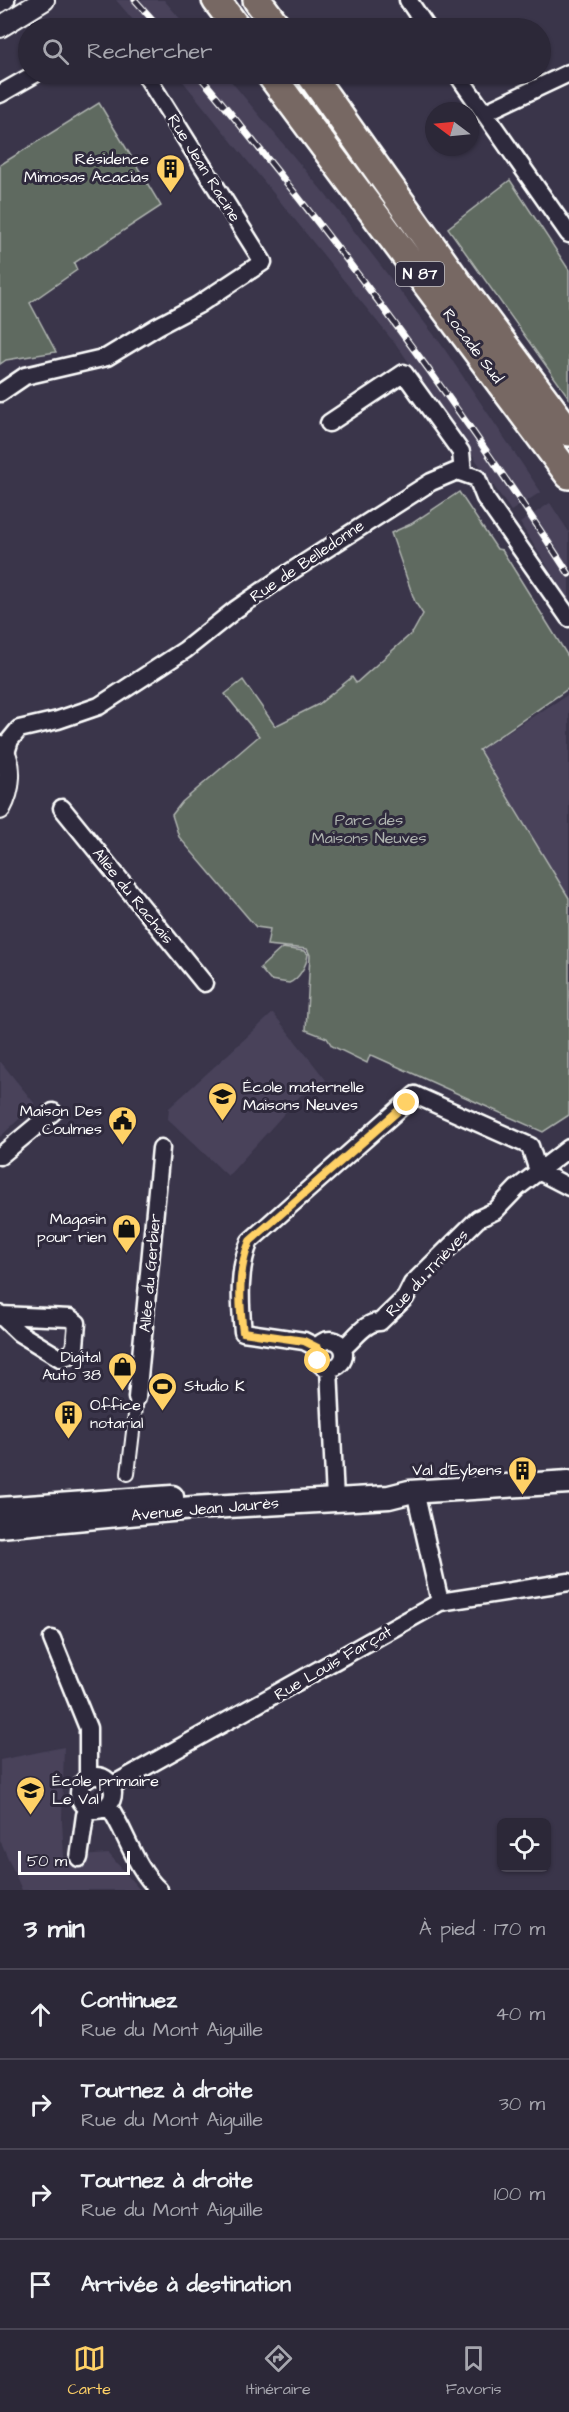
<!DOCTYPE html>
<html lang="fr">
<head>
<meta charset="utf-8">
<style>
  body { margin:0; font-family:"Architects Daughter",sans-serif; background:#383443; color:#f1f3f6 }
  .controls { position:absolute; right:18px; bottom:18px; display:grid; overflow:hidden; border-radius:9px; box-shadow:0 2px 4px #0004 }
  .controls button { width:54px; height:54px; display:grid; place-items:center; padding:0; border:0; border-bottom:2px solid #484453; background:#2c2838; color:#f1f3f6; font:30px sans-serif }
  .compass { position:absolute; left:425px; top:102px; width:54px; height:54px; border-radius:50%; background:#2c2838; box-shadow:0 2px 4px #0004; rotate:286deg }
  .scale { position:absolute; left:18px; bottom:15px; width:112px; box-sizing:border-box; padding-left:6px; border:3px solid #fff; border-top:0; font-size:16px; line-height:21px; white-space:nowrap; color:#fff; -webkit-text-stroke:4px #2f2a3d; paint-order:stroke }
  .stop { position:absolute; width:18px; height:18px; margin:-14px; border:4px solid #ffd166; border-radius:50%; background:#fff }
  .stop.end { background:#ffd166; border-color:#fff; box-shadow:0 2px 6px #0008 }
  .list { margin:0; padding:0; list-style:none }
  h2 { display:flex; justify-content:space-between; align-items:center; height:78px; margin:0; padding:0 24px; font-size:26px }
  h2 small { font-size:20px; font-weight:400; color:#a6a6ae }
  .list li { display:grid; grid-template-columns:39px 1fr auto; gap:18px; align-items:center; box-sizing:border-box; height:90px; padding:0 24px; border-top:2px solid #484453 }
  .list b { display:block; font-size:22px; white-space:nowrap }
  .list p { margin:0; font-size:20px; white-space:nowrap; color:#a6a6ae }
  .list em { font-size:20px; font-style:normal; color:#a6a6ae }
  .icon { flex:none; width:33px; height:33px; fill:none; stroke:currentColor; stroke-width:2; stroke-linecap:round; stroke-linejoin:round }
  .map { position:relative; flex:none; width:569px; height:1890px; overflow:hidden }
  .search { position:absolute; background:#2c2838; box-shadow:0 2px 4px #0004; left:18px; right:18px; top:18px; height:66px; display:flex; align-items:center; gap:15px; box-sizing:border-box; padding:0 21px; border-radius:33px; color:#a6a6ae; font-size:22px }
  .sheet { height:438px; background:#2c2838 }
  nav { display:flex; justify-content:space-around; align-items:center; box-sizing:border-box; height:84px; border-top:2px solid #484453; background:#2c2838; font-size:16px; color:#a6a6ae }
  nav a { display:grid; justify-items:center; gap:3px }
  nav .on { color:#ffd166 }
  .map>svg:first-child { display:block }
</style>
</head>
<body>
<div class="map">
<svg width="569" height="1890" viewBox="0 0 569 1890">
  <rect width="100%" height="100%" fill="#3a354a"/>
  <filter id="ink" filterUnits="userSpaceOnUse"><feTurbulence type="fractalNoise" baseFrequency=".0167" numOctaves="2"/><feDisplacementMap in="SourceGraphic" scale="12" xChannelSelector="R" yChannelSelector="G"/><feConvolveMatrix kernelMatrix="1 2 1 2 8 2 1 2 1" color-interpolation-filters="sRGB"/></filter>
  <g filter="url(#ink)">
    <!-- built -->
    <path fill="#48425a" d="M 116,0 L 164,0 L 188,28 L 140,28 Z
      M 177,74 L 225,74 L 334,205 L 441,344 L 541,492 L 511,511 L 401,351 Z
      M 550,503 L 569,532 L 569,601 L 520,523 Z
      M 569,694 L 569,898 L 479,750 Z
      M 273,1013 L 326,1080 L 300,1096 L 228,1176 L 168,1119 L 169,1108 Z
      M 0,1061 L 35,1104 L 0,1137 Z
      M 64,1747 L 62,1821 L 64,1857 L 109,1854 L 140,1890 L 22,1890 L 0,1840 L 0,1760 Z"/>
    <!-- green -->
    <path fill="#5f6a60" stroke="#afb4b0" stroke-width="1.5" d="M 99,103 L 161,206 L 74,263 L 77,270 L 30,303 L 56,352 L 6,360 L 0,364 L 0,165 Z
      M 510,180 L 569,270 L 569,398 L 448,228 Z
      M 459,492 L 497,549 L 502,550 L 569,658 L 569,688 L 479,750 L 569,898 L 569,1115 L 543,1132 L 374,1056 L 370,1055 L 367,1063 L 332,1046 L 327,1038 L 306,1030 L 310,955 L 307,949 L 267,945 L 270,929 L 256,927 L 179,837 L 172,815 L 182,802 L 259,736 L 225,694 L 243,680 L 275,726 L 319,704 L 352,677 L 356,683 L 413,632 L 423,614 L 415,602 L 391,533 L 411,524 Z
      M 282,948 L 304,951 L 308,954 C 307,965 299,979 289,983 L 270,980 L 260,968 Z"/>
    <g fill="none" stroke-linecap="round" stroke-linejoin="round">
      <defs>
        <path id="pedestrian" d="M 128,1474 L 137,1398"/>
        <path id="minor" d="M 408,0 L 427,28
          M 0,4 L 6,0
          M 457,74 L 569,234
          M 0,94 L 35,74
          M 486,112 L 569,73
          M 0,393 L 25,376 L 107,357 L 158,326 L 198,305 L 263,262 L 145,74
          M 329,423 L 404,373 L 461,452 L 463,473
          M 6,753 L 10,740 L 19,729 L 58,720 L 99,706 L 185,650 L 235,610 L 284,576 L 431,482 L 457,471 L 477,478 L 485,498 L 569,618
          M 62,808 L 204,983
          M 0,1156 L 53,1112
          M 538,1171 L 569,1187
          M 0,1314 L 0,1315 L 19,1333 L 60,1358 L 70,1355 L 75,1346 L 77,1323 L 70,1318 L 0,1315
          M316 1354a14 14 0 1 1 28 0a14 14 0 1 1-28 0Z
          M 318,1348 L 304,1341 L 243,1332 C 240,1303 238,1268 250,1241 L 415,1095 L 530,1146 L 538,1171
          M 343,1348 C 354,1340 365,1321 380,1322 L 405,1298 L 412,1284 L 478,1219 L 495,1211 L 517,1188 L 569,1148
          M 329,1368 L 335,1500
          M 137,1398 L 161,1148
          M 415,1491 L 440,1602
          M 52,1639 L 88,1728 L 88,1779
          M79 1793a17 17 0 1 1 34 0a17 17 0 1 1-34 0Z
          M 111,1786 L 440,1602 L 569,1582
          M 108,1805 C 127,1833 134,1867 159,1890
          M 79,1858 L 85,1815 L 90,1809"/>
        <path id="tertiary" d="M 0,27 L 44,0
          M 0,746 C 14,763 10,791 0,809"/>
        <path id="secondary" d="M 0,1509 L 172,1497
          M 0,1526 L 193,1508 L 389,1497 L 409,1492 L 569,1482"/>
        <path id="trunk" d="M 216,0 L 237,28
          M 257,0 L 278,28
          M 270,74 L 569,475
          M 310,74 L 458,283 L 569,432"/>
      </defs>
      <!-- pedestrian casing -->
      <use href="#pedestrian" stroke="#fff" stroke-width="16"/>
      <!-- minor casing -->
      <use href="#minor" stroke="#fff" stroke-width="21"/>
      <!-- tertiary casing -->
      <use href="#tertiary" stroke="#fff" stroke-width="24"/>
      <!-- secondary casing -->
      <use href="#secondary" stroke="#fff" stroke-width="27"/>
      <!-- trunk casing -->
      <use href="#trunk" stroke="#fff" stroke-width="32"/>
      <!-- pedestrian -->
      <use href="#pedestrian" stroke="#2f2a3d" stroke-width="12"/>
      <!-- minor -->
      <use href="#minor" stroke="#2f2a3d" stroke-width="16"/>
      <!-- tertiary -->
      <use href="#tertiary" stroke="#2f2a3d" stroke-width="20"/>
      <!-- secondary -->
      <use href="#secondary" stroke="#2f2a3d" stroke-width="22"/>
      <!-- trunk -->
      <use href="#trunk" stroke="#776864" stroke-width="27"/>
      <defs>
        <path id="rail" d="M 135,0 L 160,28
          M 198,74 C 331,233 456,400 569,574"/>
      </defs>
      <!-- rail casing -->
      <use href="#rail" stroke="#fff" stroke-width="7"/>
      <!-- rail -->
      <use href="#rail" stroke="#2f2a3d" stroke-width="4.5" stroke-dasharray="14" stroke-linecap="butt"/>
    </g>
  </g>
  <g fill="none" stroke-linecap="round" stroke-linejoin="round" filter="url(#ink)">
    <!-- route -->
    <path stroke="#ffd166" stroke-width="8" d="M 318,1361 L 318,1348 L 304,1341 L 243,1332 C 239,1303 238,1268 250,1241 L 407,1103"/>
  </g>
  <!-- icons -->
  <defs>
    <symbol id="building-pin" viewBox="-11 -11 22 30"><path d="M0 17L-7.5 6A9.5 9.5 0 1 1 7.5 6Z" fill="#ffd166" stroke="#2f2a3d"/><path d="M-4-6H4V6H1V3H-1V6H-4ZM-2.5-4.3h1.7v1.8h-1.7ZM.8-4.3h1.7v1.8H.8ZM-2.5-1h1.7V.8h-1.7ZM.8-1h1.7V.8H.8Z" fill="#111"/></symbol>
    <symbol id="school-pin" viewBox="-11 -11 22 30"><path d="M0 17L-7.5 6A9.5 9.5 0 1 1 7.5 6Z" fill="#ffd166" stroke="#2f2a3d"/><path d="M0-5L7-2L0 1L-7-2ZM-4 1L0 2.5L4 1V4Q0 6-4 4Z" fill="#111"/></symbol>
    <symbol id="civic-pin" viewBox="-11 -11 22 30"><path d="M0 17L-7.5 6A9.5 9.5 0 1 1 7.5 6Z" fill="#ffd166" stroke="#2f2a3d"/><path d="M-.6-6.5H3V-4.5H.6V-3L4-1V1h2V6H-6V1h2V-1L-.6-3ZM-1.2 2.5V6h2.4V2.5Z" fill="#111"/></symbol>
    <symbol id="shop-pin" viewBox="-11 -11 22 30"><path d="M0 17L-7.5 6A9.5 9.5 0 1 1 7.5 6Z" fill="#ffd166" stroke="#2f2a3d"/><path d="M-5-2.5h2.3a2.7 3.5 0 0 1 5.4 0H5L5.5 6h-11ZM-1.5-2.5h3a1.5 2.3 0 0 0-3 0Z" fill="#111"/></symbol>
    <symbol id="stadium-pin" viewBox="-11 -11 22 30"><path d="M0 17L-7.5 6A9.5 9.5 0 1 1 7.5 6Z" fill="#ffd166" stroke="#2f2a3d"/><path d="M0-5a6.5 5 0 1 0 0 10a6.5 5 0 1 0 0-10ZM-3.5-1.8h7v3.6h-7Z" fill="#111"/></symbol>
  </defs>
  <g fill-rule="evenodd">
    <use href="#building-pin" x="154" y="152" width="33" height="45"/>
    <use href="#school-pin" x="206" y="1080" width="33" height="45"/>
    <use href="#civic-pin" x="106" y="1104" width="33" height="45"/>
    <use href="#shop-pin" x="110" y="1212" width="33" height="45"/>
    <use href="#shop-pin" x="106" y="1350" width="33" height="45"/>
    <use href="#stadium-pin" x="146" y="1370" width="33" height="45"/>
    <use href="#building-pin" x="52" y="1398" width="33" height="45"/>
    <use href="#building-pin" x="506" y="1454" width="33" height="45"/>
    <use href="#school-pin" x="14" y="1774" width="33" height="45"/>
  </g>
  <g text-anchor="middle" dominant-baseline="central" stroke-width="6" stroke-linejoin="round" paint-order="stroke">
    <!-- shield labels -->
    <rect fill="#2f2a3d" stroke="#c1bfc5" stroke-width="1.5" x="396" y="262" width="48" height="24" rx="4.5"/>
    <g font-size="15" font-weight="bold" fill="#fff">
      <text x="420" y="274">N 87</text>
    </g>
    <!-- poi labels -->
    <g font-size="16" fill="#fff" stroke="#2f2a3d" text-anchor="end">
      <text x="149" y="159">Résidence<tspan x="149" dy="18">Mimosas Acacias</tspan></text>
      <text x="243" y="1087" text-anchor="start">École maternelle<tspan x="243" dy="18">Maisons Neuves</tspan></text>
      <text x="102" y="1111">Maison Des<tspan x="102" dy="18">Coulmes</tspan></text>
      <text x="106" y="1219">Magasin<tspan x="106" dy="18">pour rien</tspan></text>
      <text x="101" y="1357">Digital<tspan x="101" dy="18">Auto 38</tspan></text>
      <text x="184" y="1386" text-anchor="start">Studio K</text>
      <text x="90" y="1405" text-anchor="start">Office<tspan x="90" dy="18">notarial</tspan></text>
      <text x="502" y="1470">Val d'Eybens</text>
      <text x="52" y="1781" text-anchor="start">École primaire<tspan x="52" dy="18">Le Val</tspan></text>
    </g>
    <!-- street labels -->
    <g font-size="16" fill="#fff" stroke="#2f2a3d">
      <text transform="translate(204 168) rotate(58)">Rue Jean Racine</text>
      <text transform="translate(473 346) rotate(53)">Rocade Sud</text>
      <text transform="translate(307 561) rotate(-34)">Rue de Belledonne</text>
      <text transform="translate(133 896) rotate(51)">Allée du Rachais</text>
      <text transform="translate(150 1273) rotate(-85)">Allée du Gerbier</text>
      <text transform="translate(427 1273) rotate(-47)">Rue du Trièves</text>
      <text transform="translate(205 1509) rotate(-5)">Avenue Jean Jaurès</text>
      <text transform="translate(333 1663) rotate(-30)">Rue Louis Farçat</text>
    </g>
    <!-- park labels -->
    <g font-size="16" fill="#afb4b0" stroke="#2f2a3d">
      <text x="369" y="820">Parc des<tspan x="369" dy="18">Maisons Neuves</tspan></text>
    </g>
  </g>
</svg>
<div class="controls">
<button><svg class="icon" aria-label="locate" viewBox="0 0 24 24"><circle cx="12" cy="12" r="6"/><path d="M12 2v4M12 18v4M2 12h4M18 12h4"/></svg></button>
</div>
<svg class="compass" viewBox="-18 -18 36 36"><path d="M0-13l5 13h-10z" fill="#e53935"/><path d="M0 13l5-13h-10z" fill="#a6a6ae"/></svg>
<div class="scale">50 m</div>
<div class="stop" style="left:318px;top:1361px"></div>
<div class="stop end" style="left:407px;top:1103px"></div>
<div class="search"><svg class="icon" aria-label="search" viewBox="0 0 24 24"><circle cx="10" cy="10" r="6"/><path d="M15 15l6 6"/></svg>Rechercher</div>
</div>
<section class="sheet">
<h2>3 min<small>À pied · 170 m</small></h2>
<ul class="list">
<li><svg class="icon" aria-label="ahead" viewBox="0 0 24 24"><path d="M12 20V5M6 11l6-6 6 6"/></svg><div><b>Continuez</b><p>Rue du Mont Aiguille</p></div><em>40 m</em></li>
<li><svg class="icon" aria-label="right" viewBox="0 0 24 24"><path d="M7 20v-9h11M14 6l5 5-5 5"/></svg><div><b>Tournez à droite</b><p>Rue du Mont Aiguille</p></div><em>30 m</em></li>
<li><svg class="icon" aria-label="right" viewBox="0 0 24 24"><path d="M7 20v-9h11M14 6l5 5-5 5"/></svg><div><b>Tournez à droite</b><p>Rue du Mont Aiguille</p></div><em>100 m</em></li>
<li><svg class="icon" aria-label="arrive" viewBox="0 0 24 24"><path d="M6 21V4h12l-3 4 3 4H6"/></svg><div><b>Arrivée à destination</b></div></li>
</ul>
</section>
<nav>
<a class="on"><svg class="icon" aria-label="map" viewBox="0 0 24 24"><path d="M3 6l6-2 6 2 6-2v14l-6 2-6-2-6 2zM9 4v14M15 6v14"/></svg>Carte</a>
<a><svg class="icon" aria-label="directions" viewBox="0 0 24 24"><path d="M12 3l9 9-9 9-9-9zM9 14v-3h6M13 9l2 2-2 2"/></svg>Itinéraire</a>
<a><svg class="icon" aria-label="saved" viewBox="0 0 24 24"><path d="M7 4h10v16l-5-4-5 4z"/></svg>Favoris</a>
</nav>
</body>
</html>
